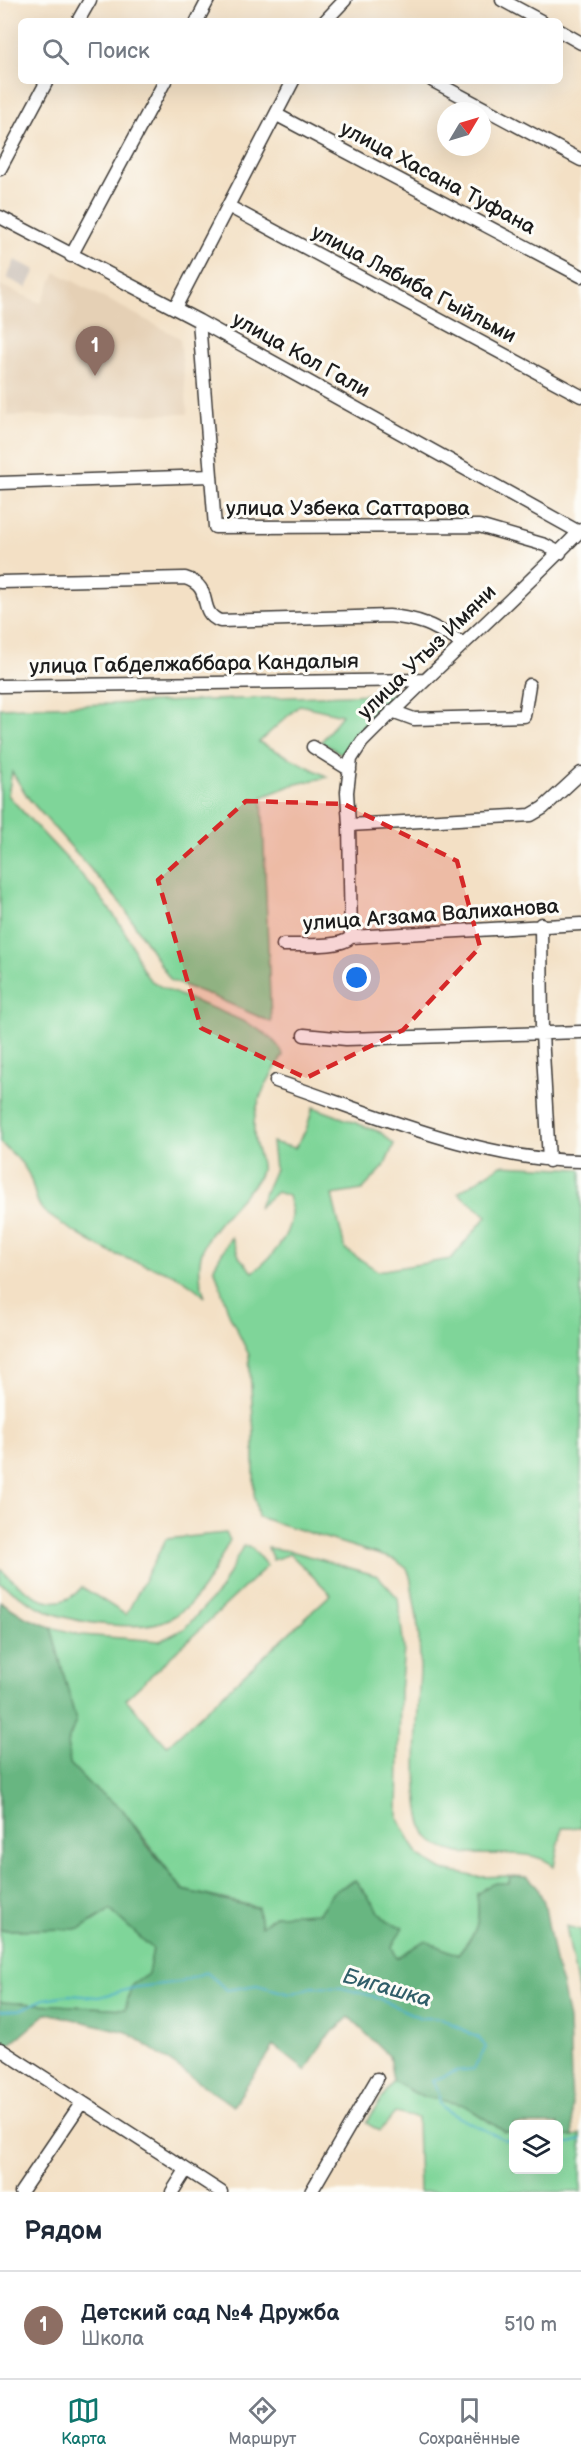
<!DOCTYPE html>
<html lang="ru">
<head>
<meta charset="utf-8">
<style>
  body { margin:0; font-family:"Balsamiq Sans",sans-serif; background:#f6f6f7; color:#1f2937 }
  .controls { position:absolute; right:18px; bottom:18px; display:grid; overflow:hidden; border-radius:9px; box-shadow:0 6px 24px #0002 }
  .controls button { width:54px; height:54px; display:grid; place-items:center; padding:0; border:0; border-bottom:2px solid #e0e1e3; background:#fff; color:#1f2937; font:30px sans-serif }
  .compass { position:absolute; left:437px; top:102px; width:54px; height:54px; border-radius:50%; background:#fff; box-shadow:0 6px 24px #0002; rotate:52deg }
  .you { position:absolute; left:357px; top:978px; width:21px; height:21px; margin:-15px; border:4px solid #fff; border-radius:50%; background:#1a73e8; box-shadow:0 0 0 9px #1a73e833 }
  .badge { display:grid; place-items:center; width:39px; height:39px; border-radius:50%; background:#0f766e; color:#fff; font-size:20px; font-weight:700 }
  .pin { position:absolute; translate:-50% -50px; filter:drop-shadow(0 2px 3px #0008) }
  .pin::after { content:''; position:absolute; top:32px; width:21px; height:18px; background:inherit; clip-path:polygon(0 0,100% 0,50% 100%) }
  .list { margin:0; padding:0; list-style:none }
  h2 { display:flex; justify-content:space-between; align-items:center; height:78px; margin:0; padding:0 24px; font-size:26px }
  h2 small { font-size:20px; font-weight:400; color:#747a83 }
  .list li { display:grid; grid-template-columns:39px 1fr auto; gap:18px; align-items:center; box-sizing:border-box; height:108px; padding:0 24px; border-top:2px solid #e0e1e3 }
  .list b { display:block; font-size:22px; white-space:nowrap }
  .list p { margin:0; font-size:20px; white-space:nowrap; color:#747a83 }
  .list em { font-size:20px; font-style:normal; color:#747a83 }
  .icon { flex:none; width:33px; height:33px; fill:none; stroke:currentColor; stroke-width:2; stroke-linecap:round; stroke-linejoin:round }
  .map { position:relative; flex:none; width:581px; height:2192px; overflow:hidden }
  .search { position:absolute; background:#fff; box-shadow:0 6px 24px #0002; left:18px; right:18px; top:18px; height:66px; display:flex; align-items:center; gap:15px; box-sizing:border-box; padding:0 21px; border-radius:9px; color:#747a83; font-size:22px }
  .sheet { height:186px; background:#fff }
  nav { display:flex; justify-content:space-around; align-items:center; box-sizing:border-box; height:84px; border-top:2px solid #e0e1e3; background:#fff; font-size:16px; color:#747a83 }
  nav a { display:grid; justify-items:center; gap:3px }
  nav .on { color:#0f766e }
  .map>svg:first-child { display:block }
</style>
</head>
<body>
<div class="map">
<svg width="581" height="2192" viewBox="0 0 581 2192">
  <rect width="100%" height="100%" fill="#fdfcf7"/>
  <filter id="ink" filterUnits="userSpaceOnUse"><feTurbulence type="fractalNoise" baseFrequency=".0167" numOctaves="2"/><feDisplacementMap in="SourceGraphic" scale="12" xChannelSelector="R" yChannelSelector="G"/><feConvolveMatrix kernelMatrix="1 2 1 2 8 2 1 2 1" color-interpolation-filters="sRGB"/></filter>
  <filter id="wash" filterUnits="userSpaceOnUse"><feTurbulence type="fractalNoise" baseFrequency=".008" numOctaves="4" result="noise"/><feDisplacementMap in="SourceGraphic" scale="24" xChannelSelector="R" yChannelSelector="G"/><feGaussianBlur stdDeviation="1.35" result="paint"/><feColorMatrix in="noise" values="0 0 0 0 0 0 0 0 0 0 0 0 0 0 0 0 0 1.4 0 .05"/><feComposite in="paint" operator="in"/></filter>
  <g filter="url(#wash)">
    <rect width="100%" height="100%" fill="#f3e0c5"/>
    <!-- built -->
    <path fill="#e5d0b5" d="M 56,272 L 180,338 L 188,414 L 8,416 L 0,285 L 41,303 Z"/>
    <!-- industrial -->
    <path fill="#ccc2b9" d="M 15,260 L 36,270 L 27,288 L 7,278 Z"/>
    <!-- green -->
    <path fill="#7fd599" stroke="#4e785a" stroke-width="1.5" d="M 400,693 L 342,754 L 321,742 L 342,715 L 300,705 L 259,742 L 328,777 L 292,785 L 262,797 L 271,1022 L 205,993 L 171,981 L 122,905 L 29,799 L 12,772 L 8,795 C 48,842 98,884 129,939 C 136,951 141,974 153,982 C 184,1003 271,1020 283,1055 C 268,1080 249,1109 255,1140 C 256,1150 263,1162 261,1171 C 258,1182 249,1189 242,1197 C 213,1230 188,1249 205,1297 C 174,1267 150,1269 115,1254 C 96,1246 64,1226 47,1214 C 34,1205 35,1186 28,1173 C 21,1160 11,1152 0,1143 L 0,708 Z
      M 313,1107 L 380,1132 L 394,1144 L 384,1167 L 362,1190 L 332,1195 L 345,1249 L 378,1271 L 451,1259 L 487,1216 L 458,1193 L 501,1165 L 581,1169 L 581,1828 L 562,1828 L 554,1866 C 519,1839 462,1871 429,1838 C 408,1816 419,1702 420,1668 C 420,1643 418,1619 413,1595 C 412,1588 411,1574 407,1569 C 404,1566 399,1563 396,1560 L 258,1517 L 254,1493 L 254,1435 L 249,1355 L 229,1314 L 214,1267 L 231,1237 L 240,1258 L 253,1272 C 275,1256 300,1225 288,1196 L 277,1192 L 258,1208 L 275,1169 L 272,1142 L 295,1148 L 306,1130 Z
      M 226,1533 L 230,1540 C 215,1568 200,1604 169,1619 C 141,1633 71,1623 43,1609 C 28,1602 14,1592 0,1583 L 0,1569 C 24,1589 54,1620 82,1587 L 126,1615 L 166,1539 Z
      M 243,1546 L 252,1548 L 267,1566 L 126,1699 L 167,1746 L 331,1594 L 290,1554 L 273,1560 L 268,1548 L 291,1551 L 378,1576 L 398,1598 L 404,1649 L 400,1692 L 398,1818 L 419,1856 L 443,1870 L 478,1877 L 510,1876 L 509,1883 L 477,1894 C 481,1926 477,1931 458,1955 L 425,1941 L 397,1958 L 392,1947 L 386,1921 L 355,1880 L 333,1892 L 319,1914 L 276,1915 L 261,1926 L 258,1907 L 183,1890 L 123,1810 L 91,1786 L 70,1764 L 67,1743 L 76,1721 L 51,1627 L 81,1635 L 160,1641 L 184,1629 L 220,1590 Z
      M 110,1910 L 153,1949 L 148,1974 L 132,1985 L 126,2009 L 0,2002 L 0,1930 L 80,1929 Z
      M 566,1926 L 581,1930 L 581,2006 Z
      M 393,2081 L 464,2105 L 505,2132 L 513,2132 L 514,2170 L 558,2170 L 559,2135 L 573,2137 L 581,2134 L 581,2192 L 419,2192 L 417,2118 L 395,2113 L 380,2131 L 366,2123 Z"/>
    <!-- forest -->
    <path fill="#67b681" stroke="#42694e" stroke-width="1.5" d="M 0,1601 L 25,1617 L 51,1627 L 76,1721 L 67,1743 L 70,1764 L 91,1786 L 123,1810 L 147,1845 L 183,1890 L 258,1908 L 261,1926 L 276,1915 L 319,1913 L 333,1892 L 355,1880 L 386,1921 L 403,1927 L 392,1947 L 397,1958 L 425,1940 L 458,1955 C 476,1932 481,1925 477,1895 L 492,1883 L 509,1883 L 510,1876 L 528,1877 L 536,1885 L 544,1902 L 556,1967 L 562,1984 L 569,2020 L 573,2137 L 559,2135 L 558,2124 L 514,2124 L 513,2132 L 505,2132 L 464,2105 L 420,2096 L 393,2081 L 389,2056 L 349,2017 L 325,2039 L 306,2071 L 274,2046 L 233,2106 L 127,2032 L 47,2013 L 7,2047 L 0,2046 L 0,2002 L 125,2009 L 132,1985 L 148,1974 L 153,1949 L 110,1910 L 80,1929 L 0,1930 Z"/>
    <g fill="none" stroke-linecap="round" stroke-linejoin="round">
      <!-- stream -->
      <path stroke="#48afc7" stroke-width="2" d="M 0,2011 L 20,2010 L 44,1999 L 68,1995 L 99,1997 L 137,1987 L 181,1982 L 206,1972 L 227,1990 L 257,1985 L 290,1994 L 312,1987 L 342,1988 L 372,1996 L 421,2018 L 441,2018 L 479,2038 L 486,2047 L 474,2069 L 456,2071 L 432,2081 L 439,2093 L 439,2104 C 450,2116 488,2131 505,2140 L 514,2140
        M 558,2143 L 570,2143 L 581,2140"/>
    </g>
  </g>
  <g filter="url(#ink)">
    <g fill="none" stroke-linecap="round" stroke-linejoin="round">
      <defs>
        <path id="minor" d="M 502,0 L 541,21
          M 78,21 L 90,0
          M 197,21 L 208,0
          M 325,21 L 345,0
          M 560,31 L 581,43
          M 433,81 L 581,160
          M 277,115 L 581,276
          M 0,169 L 47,81
          M 228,206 L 581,396
          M 0,217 L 199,321 L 579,532
          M 71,256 L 165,81
          M 175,308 L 293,81
          M 199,321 L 215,527 L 479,526 L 545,545 L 560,553
          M 0,483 L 211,476
          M 0,582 L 185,578 C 215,587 196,612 220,621 L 389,616 C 423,619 433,626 462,643
          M 0,686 L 424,680
          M 392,711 L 414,719 L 524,716 L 529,685
          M 313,747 L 350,770
          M 349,825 L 347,792 L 351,759 L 362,742 C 433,670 510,603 581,530
          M 541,924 L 542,1034 L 549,1161
          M 351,937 L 349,825 L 531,815 L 543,808 L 581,773
          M 283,945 C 301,944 339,949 351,937 L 581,924
          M 304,1035 L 346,1039 L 581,1032
          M 276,1081 C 371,1113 481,1161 581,1161
          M 0,2049 L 221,2192
          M 21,2192 L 82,2102
          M 172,2192 L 186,2170
          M 311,2192 L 377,2079"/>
      </defs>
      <!-- minor casing -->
      <use href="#minor" stroke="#3c3935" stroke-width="15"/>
      <!-- minor -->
      <use href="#minor" stroke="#fff" stroke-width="12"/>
    </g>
  </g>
  <!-- marked area -->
  <path fill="#d62828" fill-opacity="0.2" stroke="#d62828" stroke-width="4.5" stroke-dasharray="12 8" stroke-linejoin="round" d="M 246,801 L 344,804 L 457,861 L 480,947 L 403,1030 L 306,1078 L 201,1028 L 158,880 Z"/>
  <g text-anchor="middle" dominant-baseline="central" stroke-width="6" stroke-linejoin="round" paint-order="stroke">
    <!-- street labels -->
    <g font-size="21" fill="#1c1c1c" stroke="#fdfcf7">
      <text transform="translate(438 178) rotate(28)">улица Хасана Туфана</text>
      <text transform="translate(414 284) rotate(28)">улица Лябиба Гыйльми</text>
      <text transform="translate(301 355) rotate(29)">улица Кол Гали</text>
      <text x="348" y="508">улица Узбека Саттарова</text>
      <text transform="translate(427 652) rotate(-44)">улица Утыз Имяни</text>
      <text transform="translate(194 664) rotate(-1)">улица Габделжаббара Кандалыя</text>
      <text transform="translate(431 915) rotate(-4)">улица Агзама Валиханова</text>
    </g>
    <!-- water labels -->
    <g font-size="22" font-style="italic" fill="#305e69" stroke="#fdfcf7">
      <text transform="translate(387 1988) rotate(16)">Бигашка</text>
    </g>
  </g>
</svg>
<div class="controls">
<button><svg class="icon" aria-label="layers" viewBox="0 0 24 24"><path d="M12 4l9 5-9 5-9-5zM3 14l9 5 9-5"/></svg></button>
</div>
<svg class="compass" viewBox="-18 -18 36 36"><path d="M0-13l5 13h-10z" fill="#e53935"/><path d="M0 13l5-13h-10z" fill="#747a83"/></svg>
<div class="you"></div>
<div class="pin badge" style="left:95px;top:376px;background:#8d6e63">1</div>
<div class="search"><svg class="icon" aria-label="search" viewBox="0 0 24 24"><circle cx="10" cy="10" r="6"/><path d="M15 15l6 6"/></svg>Поиск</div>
</div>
<section class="sheet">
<h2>Рядом<small></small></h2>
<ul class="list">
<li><span class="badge" style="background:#8d6e63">1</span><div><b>Детский сад №4 Дружба</b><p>Школа</p></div><em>510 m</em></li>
</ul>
</section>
<nav>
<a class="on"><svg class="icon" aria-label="map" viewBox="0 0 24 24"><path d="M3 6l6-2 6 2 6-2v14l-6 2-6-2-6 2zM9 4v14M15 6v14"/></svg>Карта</a>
<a><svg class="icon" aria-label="directions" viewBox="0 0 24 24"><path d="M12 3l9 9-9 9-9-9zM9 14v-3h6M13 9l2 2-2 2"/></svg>Маршрут</a>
<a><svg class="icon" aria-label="saved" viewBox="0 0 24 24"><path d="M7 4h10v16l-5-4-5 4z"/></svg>Сохранённые</a>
</nav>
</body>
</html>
